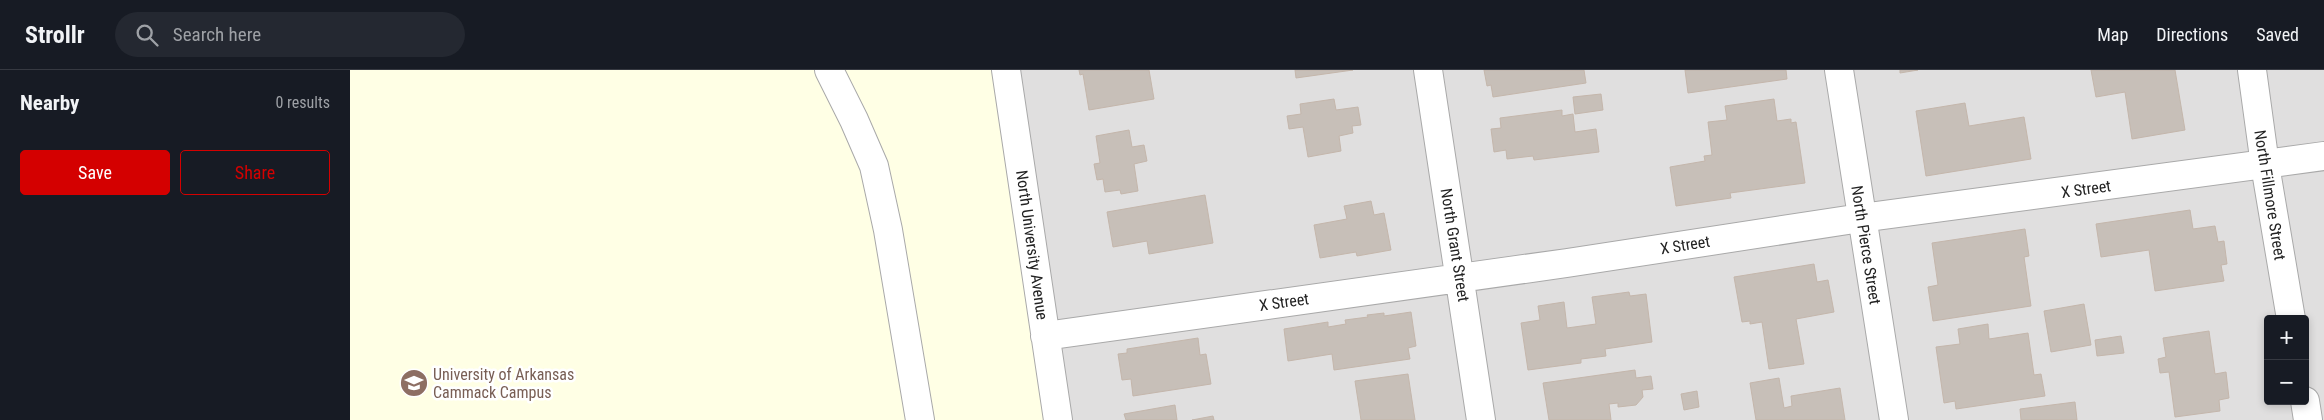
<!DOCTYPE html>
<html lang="en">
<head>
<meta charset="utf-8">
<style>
  body { margin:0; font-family:"Roboto Condensed",sans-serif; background:#242831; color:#f1f3f6 }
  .controls { position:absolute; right:15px; bottom:15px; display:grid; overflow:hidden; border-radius:5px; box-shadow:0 2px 8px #0003 }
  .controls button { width:45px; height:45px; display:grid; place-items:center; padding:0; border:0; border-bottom:1px solid #363941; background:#171b24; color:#f1f3f6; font:25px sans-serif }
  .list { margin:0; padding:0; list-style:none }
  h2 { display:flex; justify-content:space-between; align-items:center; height:65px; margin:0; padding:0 20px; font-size:21px }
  h2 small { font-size:16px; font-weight:400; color:#9ea1a6 }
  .actions { display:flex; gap:10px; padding:15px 20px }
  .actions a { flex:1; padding:11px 0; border:1px solid #d40000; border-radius:5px; text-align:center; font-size:18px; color:#d40000 }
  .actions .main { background:#d40000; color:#fff }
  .icon { flex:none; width:28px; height:28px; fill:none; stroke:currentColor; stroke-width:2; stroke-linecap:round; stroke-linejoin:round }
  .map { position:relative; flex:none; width:1974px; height:350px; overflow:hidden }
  header { display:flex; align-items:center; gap:30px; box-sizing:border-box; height:70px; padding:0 25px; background:#171b24; border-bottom:1px solid #363941 }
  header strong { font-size:24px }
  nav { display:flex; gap:28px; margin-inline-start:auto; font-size:18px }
  .search { width:350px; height:45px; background:#242831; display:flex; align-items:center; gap:12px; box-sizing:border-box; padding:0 18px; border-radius:28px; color:#9ea1a6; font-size:19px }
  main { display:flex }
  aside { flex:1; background:#171b24 }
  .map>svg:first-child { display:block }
</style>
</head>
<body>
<header>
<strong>Strollr</strong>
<div class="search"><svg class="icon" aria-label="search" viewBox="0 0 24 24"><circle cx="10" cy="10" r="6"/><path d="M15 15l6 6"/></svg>Search here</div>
<nav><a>Map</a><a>Directions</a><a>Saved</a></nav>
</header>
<main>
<aside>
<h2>Nearby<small>0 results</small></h2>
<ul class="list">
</ul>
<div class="actions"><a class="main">Save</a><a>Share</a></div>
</aside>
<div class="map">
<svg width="1974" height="350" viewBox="0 0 1974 350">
  <rect width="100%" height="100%" fill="#f2efe9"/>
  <!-- residential -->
  <path fill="#e0dfdf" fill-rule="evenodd" d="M 656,0 L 1974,0 L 1974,350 L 708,350 ZM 1918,249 L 1955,249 L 1955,331 L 1918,331 Z"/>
  <!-- education -->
  <path fill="#ffffe5" d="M 0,0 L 656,0 L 708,350 L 0,350 Z"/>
  <!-- building -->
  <path fill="#c7bfb8" stroke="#c4b6ab" d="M 729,0 L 799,0 L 804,29 L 739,40 L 733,4 L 730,5 Z
    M 945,0 L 1003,0 L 946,8 Z
    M 1134,0 L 1234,0 L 1236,13 L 1143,27 L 1141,15 L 1137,16 Z
    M 1335,0 L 1436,0 L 1437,9 L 1338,23 Z
    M 1550,0 L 1568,0 L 1550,3 Z
    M 1741,0 L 1825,0 L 1835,60 L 1782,69 L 1775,22 L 1746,27 Z
    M 1251,24 L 1253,40 L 1225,44 L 1223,27 Z
    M 984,29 L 986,40 L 1008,37 L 1011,55 L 1002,56 L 1003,63 L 989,66 L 991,81 L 958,87 L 953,57 L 939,59 L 937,46 L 951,44 L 950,34 Z
    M 1424,29 L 1427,51 L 1441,49 L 1441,53 L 1446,52 L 1455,113 L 1380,123 L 1381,128 L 1326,136 L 1320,97 L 1355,91 L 1354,86 L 1362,85 L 1358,52 L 1377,50 L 1375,36 Z
    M 1615,33 L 1619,56 L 1674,47 L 1681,89 L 1576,106 L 1566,41 Z
    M 1212,40 L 1212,46 L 1223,44 L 1225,62 L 1246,59 L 1249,82 L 1184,90 L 1183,86 L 1157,89 L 1156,80 L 1144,82 L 1141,59 L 1151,58 L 1150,48 Z
    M 779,60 L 782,77 L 794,75 L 797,91 L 784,94 L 788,121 L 771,124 L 770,120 L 755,122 L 753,109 L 747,110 L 744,94 L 750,93 L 746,66 Z
    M 855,125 L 863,173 L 799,184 L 797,171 L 763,177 L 757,142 Z
    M 1021,131 L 1024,145 L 1034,143 L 1041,180 L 1007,186 L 1006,182 L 970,188 L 964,155 L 997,149 L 994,136 Z
    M 1840,140 L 1843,159 L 1865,156 L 1868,172 L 1874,171 L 1877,194 L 1871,195 L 1874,211 L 1805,221 L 1799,180 L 1751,187 L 1746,154 Z
    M 1675,159 L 1679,186 L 1674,187 L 1681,236 L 1583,251 L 1578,217 L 1588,215 L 1582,173 Z
    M 1464,194 L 1467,212 L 1478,210 L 1484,242 L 1446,249 L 1454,294 L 1419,299 L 1412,252 L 1400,254 L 1400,251 L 1392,252 L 1384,207 Z
    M 1279,222 L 1280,226 L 1296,224 L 1302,272 L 1255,279 L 1256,286 L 1231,289 L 1231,293 L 1178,300 L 1171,253 L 1190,250 L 1188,236 L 1214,232 L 1217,258 L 1246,254 L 1242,227 Z
    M 1734,234 L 1741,275 L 1701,282 L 1694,241 Z
    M 1061,242 L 1066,276 L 1058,278 L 1060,289 L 984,300 L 982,284 L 938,291 L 934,259 L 978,252 L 978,257 L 996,254 L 995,250 L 1018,247 L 1017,245 L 1034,243 L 1034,246 Z
    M 1638,254 L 1639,269 L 1678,263 L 1684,305 L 1691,304 L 1695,326 L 1606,339 L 1605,331 L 1594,333 L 1586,277 L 1610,274 L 1608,259 Z
    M 1859,261 L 1865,304 L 1876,302 L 1879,328 L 1869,330 L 1870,341 L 1825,347 L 1819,302 L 1810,303 L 1808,289 L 1816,287 L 1813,268 Z
    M 1771,266 L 1774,283 L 1747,286 L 1745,270 Z
    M 848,268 L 850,285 L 856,284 L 861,314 L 783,326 L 781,309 L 772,310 L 768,284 L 777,283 L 777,279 Z
    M 1285,300 L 1286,308 L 1301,306 L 1303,319 L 1292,320 L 1293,327 L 1286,335 L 1268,337 L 1268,333 L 1259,334 L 1261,350 L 1199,350 L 1193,313 Z
    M 1058,304 L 1065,350 L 1011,350 L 1005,311 Z
    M 1429,308 L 1434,338 L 1442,336 L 1441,326 L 1490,318 L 1495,350 L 1406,350 L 1400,313 Z
    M 1347,321 L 1349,337 L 1334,340 L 1331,324 Z
    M 1725,332 L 1727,350 L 1671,350 L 1670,339 Z
    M 825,335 L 827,350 L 776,350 L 774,344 Z
    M 863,346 L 864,350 L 842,350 Z"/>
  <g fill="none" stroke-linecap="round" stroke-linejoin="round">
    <defs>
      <path id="minor" d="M 479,0 L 504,50 L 524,96 L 538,160 L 570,350
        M 656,0 L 708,350
        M 1078,0 L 1131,350
        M 1489,0 L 1544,350
        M 1902,0 L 1915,95 L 1941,249
        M 695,266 L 1217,193 L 1511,148 L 1974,86
        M 1955,331 L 1958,350"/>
    </defs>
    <!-- minor casing -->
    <use href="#minor" stroke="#a9a9a9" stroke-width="30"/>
    <!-- minor -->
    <use href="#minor" stroke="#fff" stroke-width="28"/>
  </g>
  <!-- icons -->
  <defs>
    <symbol id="university-disc" viewBox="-11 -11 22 22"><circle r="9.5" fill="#8d6e63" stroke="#fff"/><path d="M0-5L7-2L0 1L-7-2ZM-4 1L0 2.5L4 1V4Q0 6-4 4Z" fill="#fff"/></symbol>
  </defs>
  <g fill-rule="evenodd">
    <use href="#university-disc" x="48" y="297" width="32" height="32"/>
  </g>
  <g text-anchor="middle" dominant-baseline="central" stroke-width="5" stroke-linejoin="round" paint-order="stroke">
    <!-- street labels -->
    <g font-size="16" fill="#222" stroke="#fff">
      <text transform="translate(1736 119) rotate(-8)">X Street</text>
      <text transform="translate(1920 125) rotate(81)">North Fillmore Street</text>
      <text transform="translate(682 175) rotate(82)">North University Avenue</text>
      <text transform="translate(1105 175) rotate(81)">North Grant Street</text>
      <text transform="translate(1335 175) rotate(-9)">X Street</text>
      <text transform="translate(1516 175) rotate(81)">North Pierce Street</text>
      <text transform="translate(934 232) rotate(-8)">X Street</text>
    </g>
    <!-- education labels -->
    <g font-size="16" fill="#785e54" stroke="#fff" text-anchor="start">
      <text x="83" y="304">University of Arkansas<tspan x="83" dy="18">Cammack Campus</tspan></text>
    </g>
  </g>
</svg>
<div class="controls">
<button>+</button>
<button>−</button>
</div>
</div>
</main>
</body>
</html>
